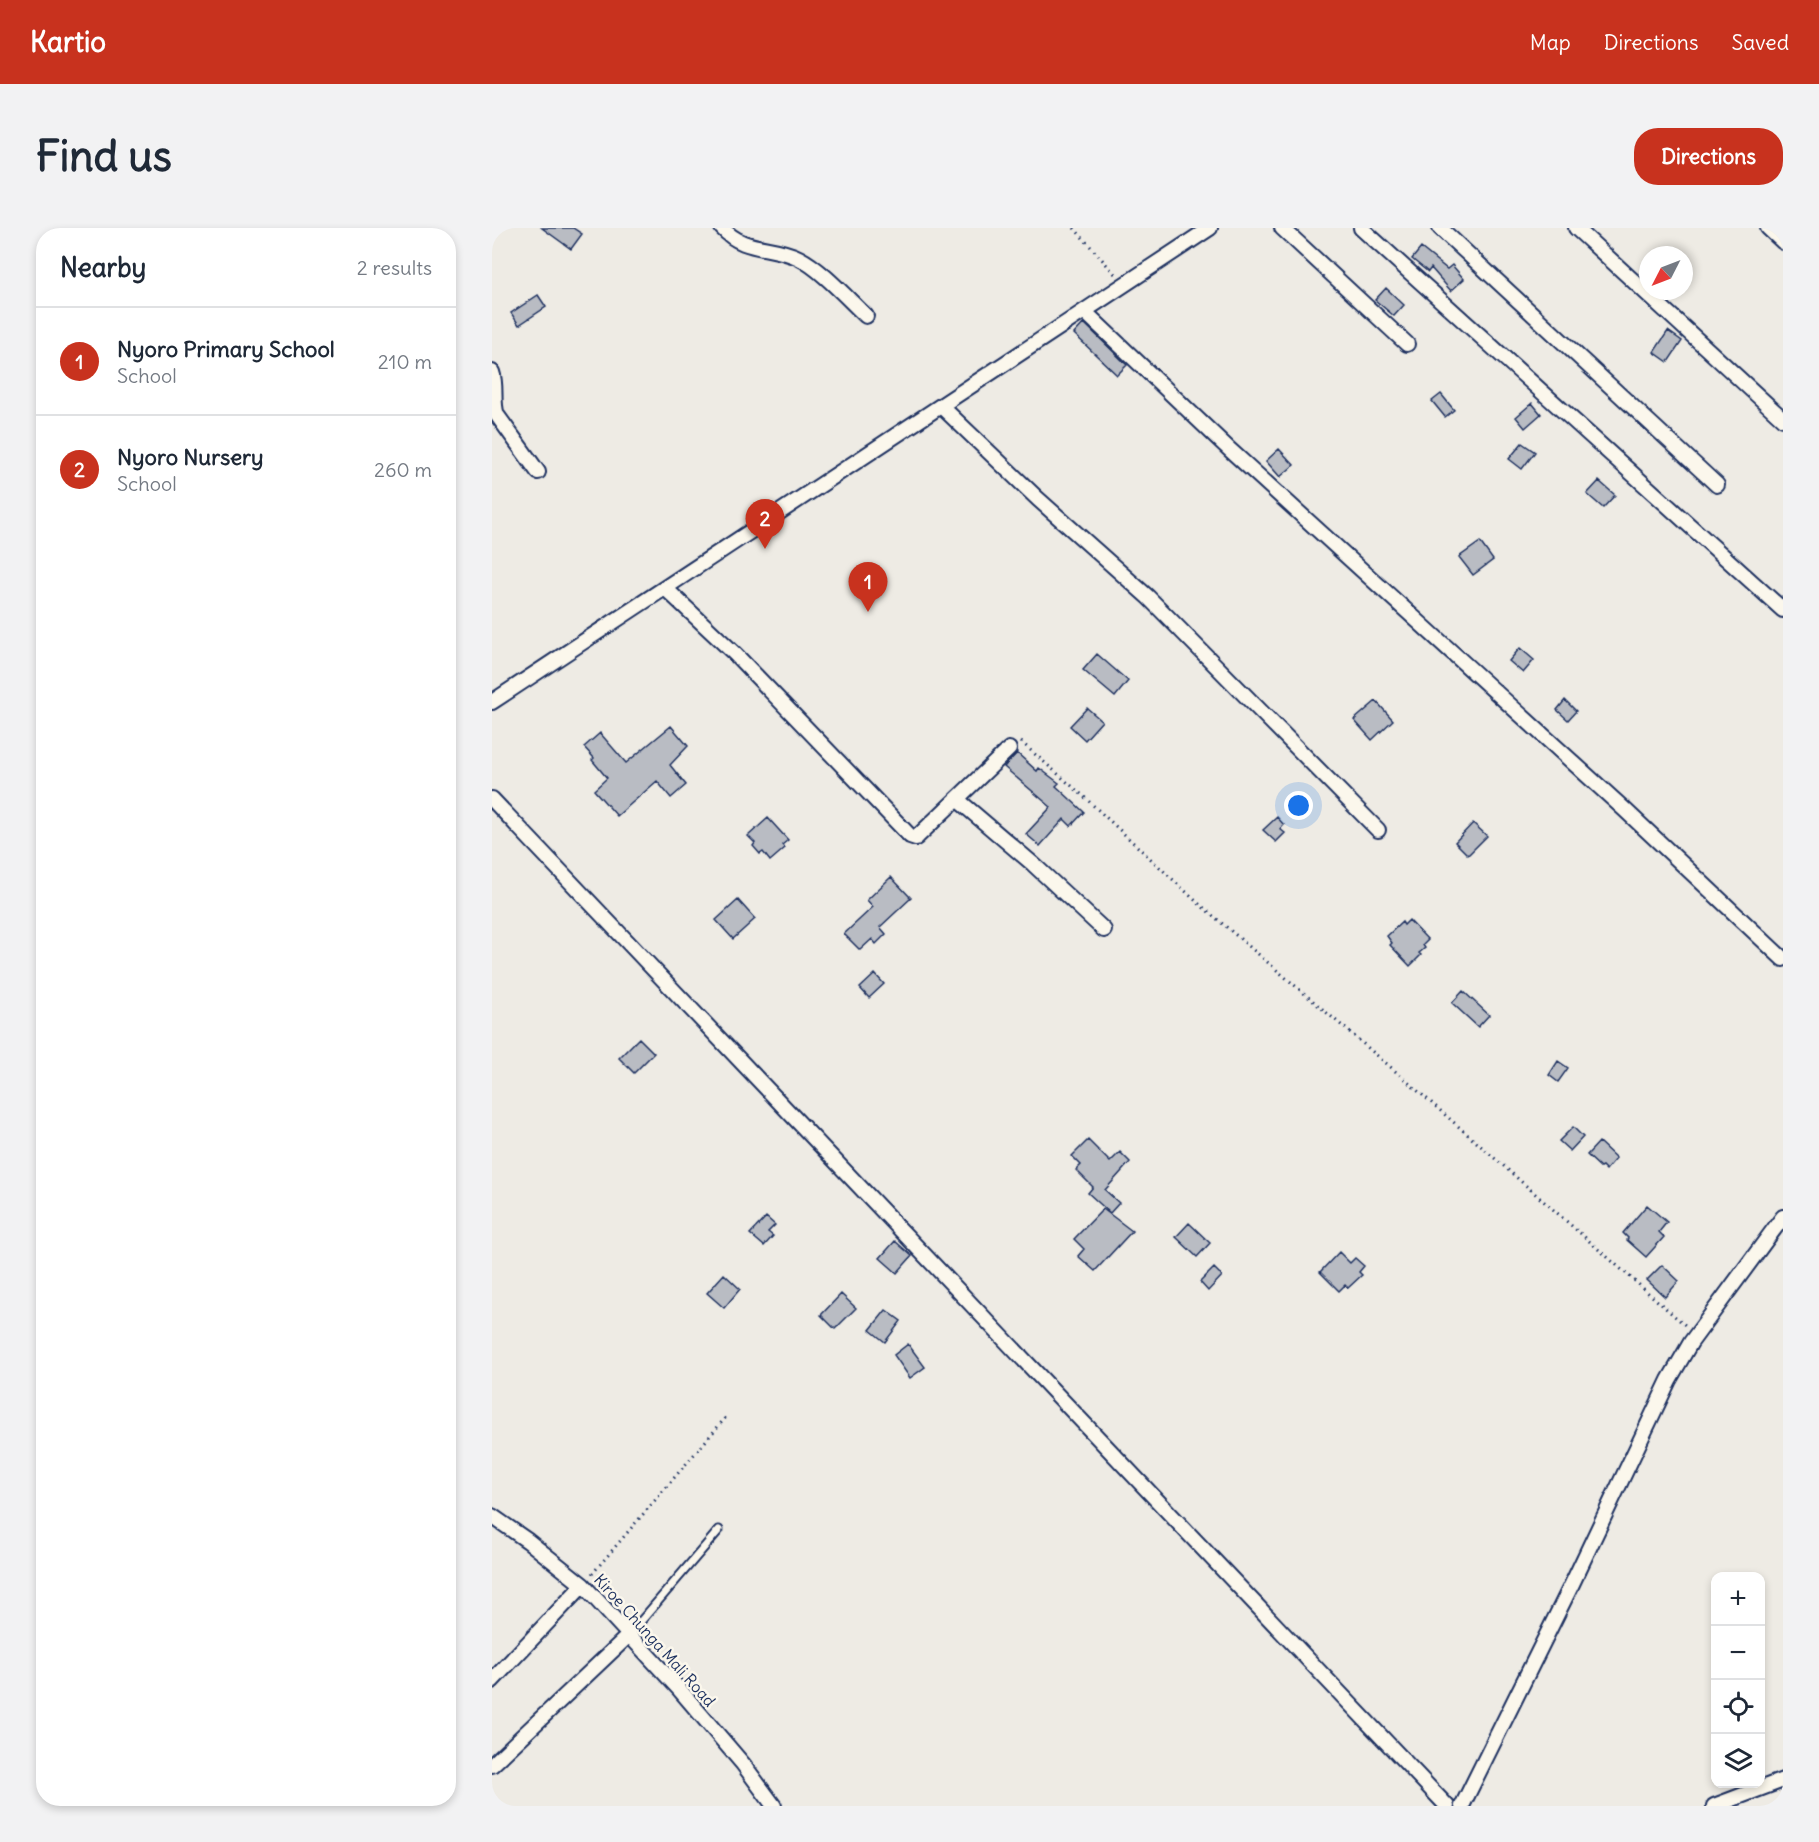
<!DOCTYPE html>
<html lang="en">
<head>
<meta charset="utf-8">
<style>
  body { margin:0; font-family:Delius,sans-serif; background:#f2f2f3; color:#1f2937 }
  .controls { position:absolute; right:18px; bottom:18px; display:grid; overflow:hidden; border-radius:12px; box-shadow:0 3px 9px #0003 }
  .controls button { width:54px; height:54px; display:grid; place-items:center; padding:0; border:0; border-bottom:2px solid #e0e1e3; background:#fff; color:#1f2937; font:30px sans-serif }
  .compass { position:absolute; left:1147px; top:18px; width:54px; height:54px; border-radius:50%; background:#fff; box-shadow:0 3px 9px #0003; rotate:228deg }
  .you { position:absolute; left:807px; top:578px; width:21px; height:21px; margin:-15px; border:4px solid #fff; border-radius:50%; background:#1a73e8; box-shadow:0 0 0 9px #1a73e833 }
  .badge { display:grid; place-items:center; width:39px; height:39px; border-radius:50%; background:#c8321e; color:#fff; font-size:20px; font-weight:700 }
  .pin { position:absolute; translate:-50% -50px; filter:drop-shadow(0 2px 3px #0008) }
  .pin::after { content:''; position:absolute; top:32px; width:21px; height:18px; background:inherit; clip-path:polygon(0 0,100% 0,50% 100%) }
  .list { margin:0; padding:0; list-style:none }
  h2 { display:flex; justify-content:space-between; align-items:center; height:78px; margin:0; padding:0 24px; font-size:26px }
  h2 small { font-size:20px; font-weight:400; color:#747a83 }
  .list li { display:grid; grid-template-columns:39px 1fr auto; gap:18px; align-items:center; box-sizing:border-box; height:108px; padding:0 24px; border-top:2px solid #e0e1e3 }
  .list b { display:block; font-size:22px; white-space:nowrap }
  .list p { margin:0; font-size:20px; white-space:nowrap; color:#747a83 }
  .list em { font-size:20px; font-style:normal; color:#747a83 }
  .icon { flex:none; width:33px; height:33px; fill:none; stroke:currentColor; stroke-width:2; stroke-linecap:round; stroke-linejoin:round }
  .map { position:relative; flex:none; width:1291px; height:1578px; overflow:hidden; border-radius:24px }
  header { display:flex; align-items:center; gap:36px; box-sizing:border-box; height:84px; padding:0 30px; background:#c8321e; color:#fff }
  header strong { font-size:28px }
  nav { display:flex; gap:33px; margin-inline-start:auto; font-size:21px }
  .intro { display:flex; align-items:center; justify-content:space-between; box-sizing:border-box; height:144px; padding:0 36px }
  h1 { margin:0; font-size:42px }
  .button { padding:15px 27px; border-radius:24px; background:#c8321e; color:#fff; font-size:21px; font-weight:700 }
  main { display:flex; gap:36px; padding:0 36px }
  aside { flex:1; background:#fff; border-radius:24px; box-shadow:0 3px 9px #0003 }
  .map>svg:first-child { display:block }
</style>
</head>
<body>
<header>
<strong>Kartio</strong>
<nav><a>Map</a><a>Directions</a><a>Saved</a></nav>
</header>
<div class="intro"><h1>Find us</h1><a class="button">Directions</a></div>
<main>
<aside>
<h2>Nearby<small>2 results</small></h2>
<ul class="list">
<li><span class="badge">1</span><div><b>Nyoro Primary School</b><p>School</p></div><em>210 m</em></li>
<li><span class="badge">2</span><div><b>Nyoro Nursery</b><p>School</p></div><em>260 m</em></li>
</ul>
</aside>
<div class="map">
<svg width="1291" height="1578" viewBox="0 0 1291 1578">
  <rect width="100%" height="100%" fill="#eeebe4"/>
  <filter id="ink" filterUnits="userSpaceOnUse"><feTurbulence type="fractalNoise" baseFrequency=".0167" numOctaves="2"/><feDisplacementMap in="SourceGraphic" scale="12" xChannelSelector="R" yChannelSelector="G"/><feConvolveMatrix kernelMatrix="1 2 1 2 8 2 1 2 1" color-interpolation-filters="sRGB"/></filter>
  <g filter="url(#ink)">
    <!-- building -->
    <path fill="#b9bcc3" stroke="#1b2f5e" stroke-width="1.5" d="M 50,0 L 81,0 L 90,6 L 79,21 Z
      M 929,20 L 955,41 L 960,37 L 972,51 L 959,63 L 939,40 L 936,44 L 920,31 Z
      M 894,60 L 912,77 L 902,88 L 883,72 Z
      M 46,67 L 54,79 L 27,97 L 19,85 Z
      M 592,95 L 635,137 L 625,147 L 582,106 Z
      M 1176,103 L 1190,113 L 1176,134 L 1162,124 Z
      M 949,166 L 962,182 L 953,189 L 940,173 Z
      M 1040,175 L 1049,186 L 1033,200 L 1024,189 Z
      M 1030,215 L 1043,224 L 1030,241 L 1017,231 Z
      M 787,221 L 802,237 L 788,249 L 774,233 Z
      M 1107,253 L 1123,267 L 1111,280 L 1095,266 Z
      M 988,314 L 1001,332 L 981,347 L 967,329 Z
      M 1028,420 L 1042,432 L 1031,445 L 1017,433 Z
      M 605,426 L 636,453 L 623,469 L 591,442 Z
      M 1073,472 L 1084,483 L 1076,492 L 1065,482 Z
      M 884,473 L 901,492 L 880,512 L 862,492 Z
      M 595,480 L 610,493 L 593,512 L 578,498 Z
      M 179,498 L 196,518 L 178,537 L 194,557 L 179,570 L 165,553 L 125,588 L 102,562 L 115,550 L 100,532 L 102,530 L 92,519 L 108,505 L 134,535 Z
      M 525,525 L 545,543 L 547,540 L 567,555 L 564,558 L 592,584 L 579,598 L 572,591 L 548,618 L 534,606 L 559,579 L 512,539 Z
      M 785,589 L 792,597 L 788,601 L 793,605 L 784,614 L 771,602 Z
      M 276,590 L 296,612 L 290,617 L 293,620 L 278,633 L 271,624 L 268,626 L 261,618 L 263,615 L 256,608 Z
      M 981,595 L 995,608 L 976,627 L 963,614 Z
      M 399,649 L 419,670 L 388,699 L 394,706 L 384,716 L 380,711 L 368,722 L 352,706 L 381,679 L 375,672 Z
      M 246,672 L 263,691 L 241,711 L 224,692 Z
      M 917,692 L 936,712 L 931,717 L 933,720 L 927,725 L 929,727 L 918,738 L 898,717 L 900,715 L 895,708 L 910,694 L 912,697 Z
      M 383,746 L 392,756 L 377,770 L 368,760 Z
      M 971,763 L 997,787 L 986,799 L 960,775 Z
      M 147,810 L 162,825 L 142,845 L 127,830 Z
      M 1066,833 L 1076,840 L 1066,854 L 1057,847 Z
      M 1081,899 L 1091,909 L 1078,923 L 1067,913 Z
      M 596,912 L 618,934 L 628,924 L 638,934 L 613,962 L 627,975 L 618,985 L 596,965 L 601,959 L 584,942 L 589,937 L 580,928 Z
      M 1107,914 L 1124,930 L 1114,942 L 1110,938 L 1108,939 L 1095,927 Z
      M 1155,977 L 1175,994 L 1167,1004 L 1172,1009 L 1154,1029 L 1135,1012 L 1136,1010 L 1131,1005 Z
      M 611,981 L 640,1003 L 603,1043 L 586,1028 L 592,1021 L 582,1011 Z
      M 274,989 L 283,997 L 276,1004 L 281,1008 L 272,1018 L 258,1006 Z
      M 697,995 L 718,1015 L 705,1029 L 684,1009 Z
      M 403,1013 L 420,1028 L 405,1045 L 388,1030 Z
      M 847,1024 L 858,1035 L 863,1030 L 872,1038 L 867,1044 L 870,1047 L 856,1060 L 853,1057 L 847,1063 L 828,1044 Z
      M 1170,1037 L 1187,1053 L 1173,1069 L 1155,1052 Z
      M 722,1040 L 730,1048 L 716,1063 L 708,1054 Z
      M 232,1046 L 248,1061 L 232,1080 L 215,1065 Z
      M 349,1066 L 364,1080 L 343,1101 L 329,1087 Z
      M 394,1082 L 409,1093 L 393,1114 L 378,1102 Z
      M 416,1116 L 433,1139 L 418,1150 L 402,1127 Z"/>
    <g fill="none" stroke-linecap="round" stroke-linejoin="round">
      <defs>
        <path id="lane" d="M 137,1407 L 227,1302"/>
        <path id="street" d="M 230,0 C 253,25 278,16 307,30 C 329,41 355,70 374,88
          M 790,0 L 915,116
          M 869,0 L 1291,382
          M 948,0 L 1225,257
          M 1084,0 L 1291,191
          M 1276,0 L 1291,14
          M 592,83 L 737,221 L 1132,581 L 1291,731
          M 0,144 C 5,158 0,174 5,187 L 46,244
          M 449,178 L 546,271 L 656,369 L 886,602
          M 173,360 L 243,426 L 418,608 L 424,610 L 426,608 L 517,521
          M 0,474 L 718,0
          M 0,571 L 955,1578
          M 466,572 L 541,636 L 612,702
          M 0,1288 L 36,1313 L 91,1357 L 187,1461 L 251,1536 L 282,1578
          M 0,1453 L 91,1357
          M 0,1537 L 137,1407
          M 970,1578 L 1079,1358 L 1177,1152 L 1199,1114 L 1291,989
          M 1222,1578 L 1291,1552"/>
      </defs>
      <!-- lane casing -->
      <use href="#lane" stroke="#1b2f5e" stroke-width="11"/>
      <!-- street casing -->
      <use href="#street" stroke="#1b2f5e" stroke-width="18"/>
      <!-- path -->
      <path stroke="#1b2f5e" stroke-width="3" stroke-dasharray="1.5 4.5" stroke-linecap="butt" d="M 582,0 L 623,46
        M 529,514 L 589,566 L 705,674 L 902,842 L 1194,1098
        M 100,1346 L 235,1188"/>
      <!-- lane -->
      <use href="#lane" stroke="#fbf7ec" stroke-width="7"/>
      <!-- street -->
      <use href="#street" stroke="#fbf7ec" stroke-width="14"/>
    </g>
  </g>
  <g text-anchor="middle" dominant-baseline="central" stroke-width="5" stroke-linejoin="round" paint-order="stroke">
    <!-- street labels -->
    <g font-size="16" fill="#1b2f5e" stroke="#fbf7ec">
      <text transform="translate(163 1412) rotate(48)">Kiroe Chunga Mali Road</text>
    </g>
  </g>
</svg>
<div class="controls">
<button>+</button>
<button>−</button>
<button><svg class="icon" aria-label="locate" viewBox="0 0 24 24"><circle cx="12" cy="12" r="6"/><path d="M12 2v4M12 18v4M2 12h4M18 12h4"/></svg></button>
<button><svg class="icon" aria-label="layers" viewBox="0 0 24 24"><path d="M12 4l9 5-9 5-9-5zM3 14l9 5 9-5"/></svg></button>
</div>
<svg class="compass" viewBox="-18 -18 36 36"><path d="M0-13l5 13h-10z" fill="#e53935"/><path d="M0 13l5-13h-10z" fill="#747a83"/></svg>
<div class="you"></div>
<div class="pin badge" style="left:376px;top:384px">1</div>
<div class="pin badge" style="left:273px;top:321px">2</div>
</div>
</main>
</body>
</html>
